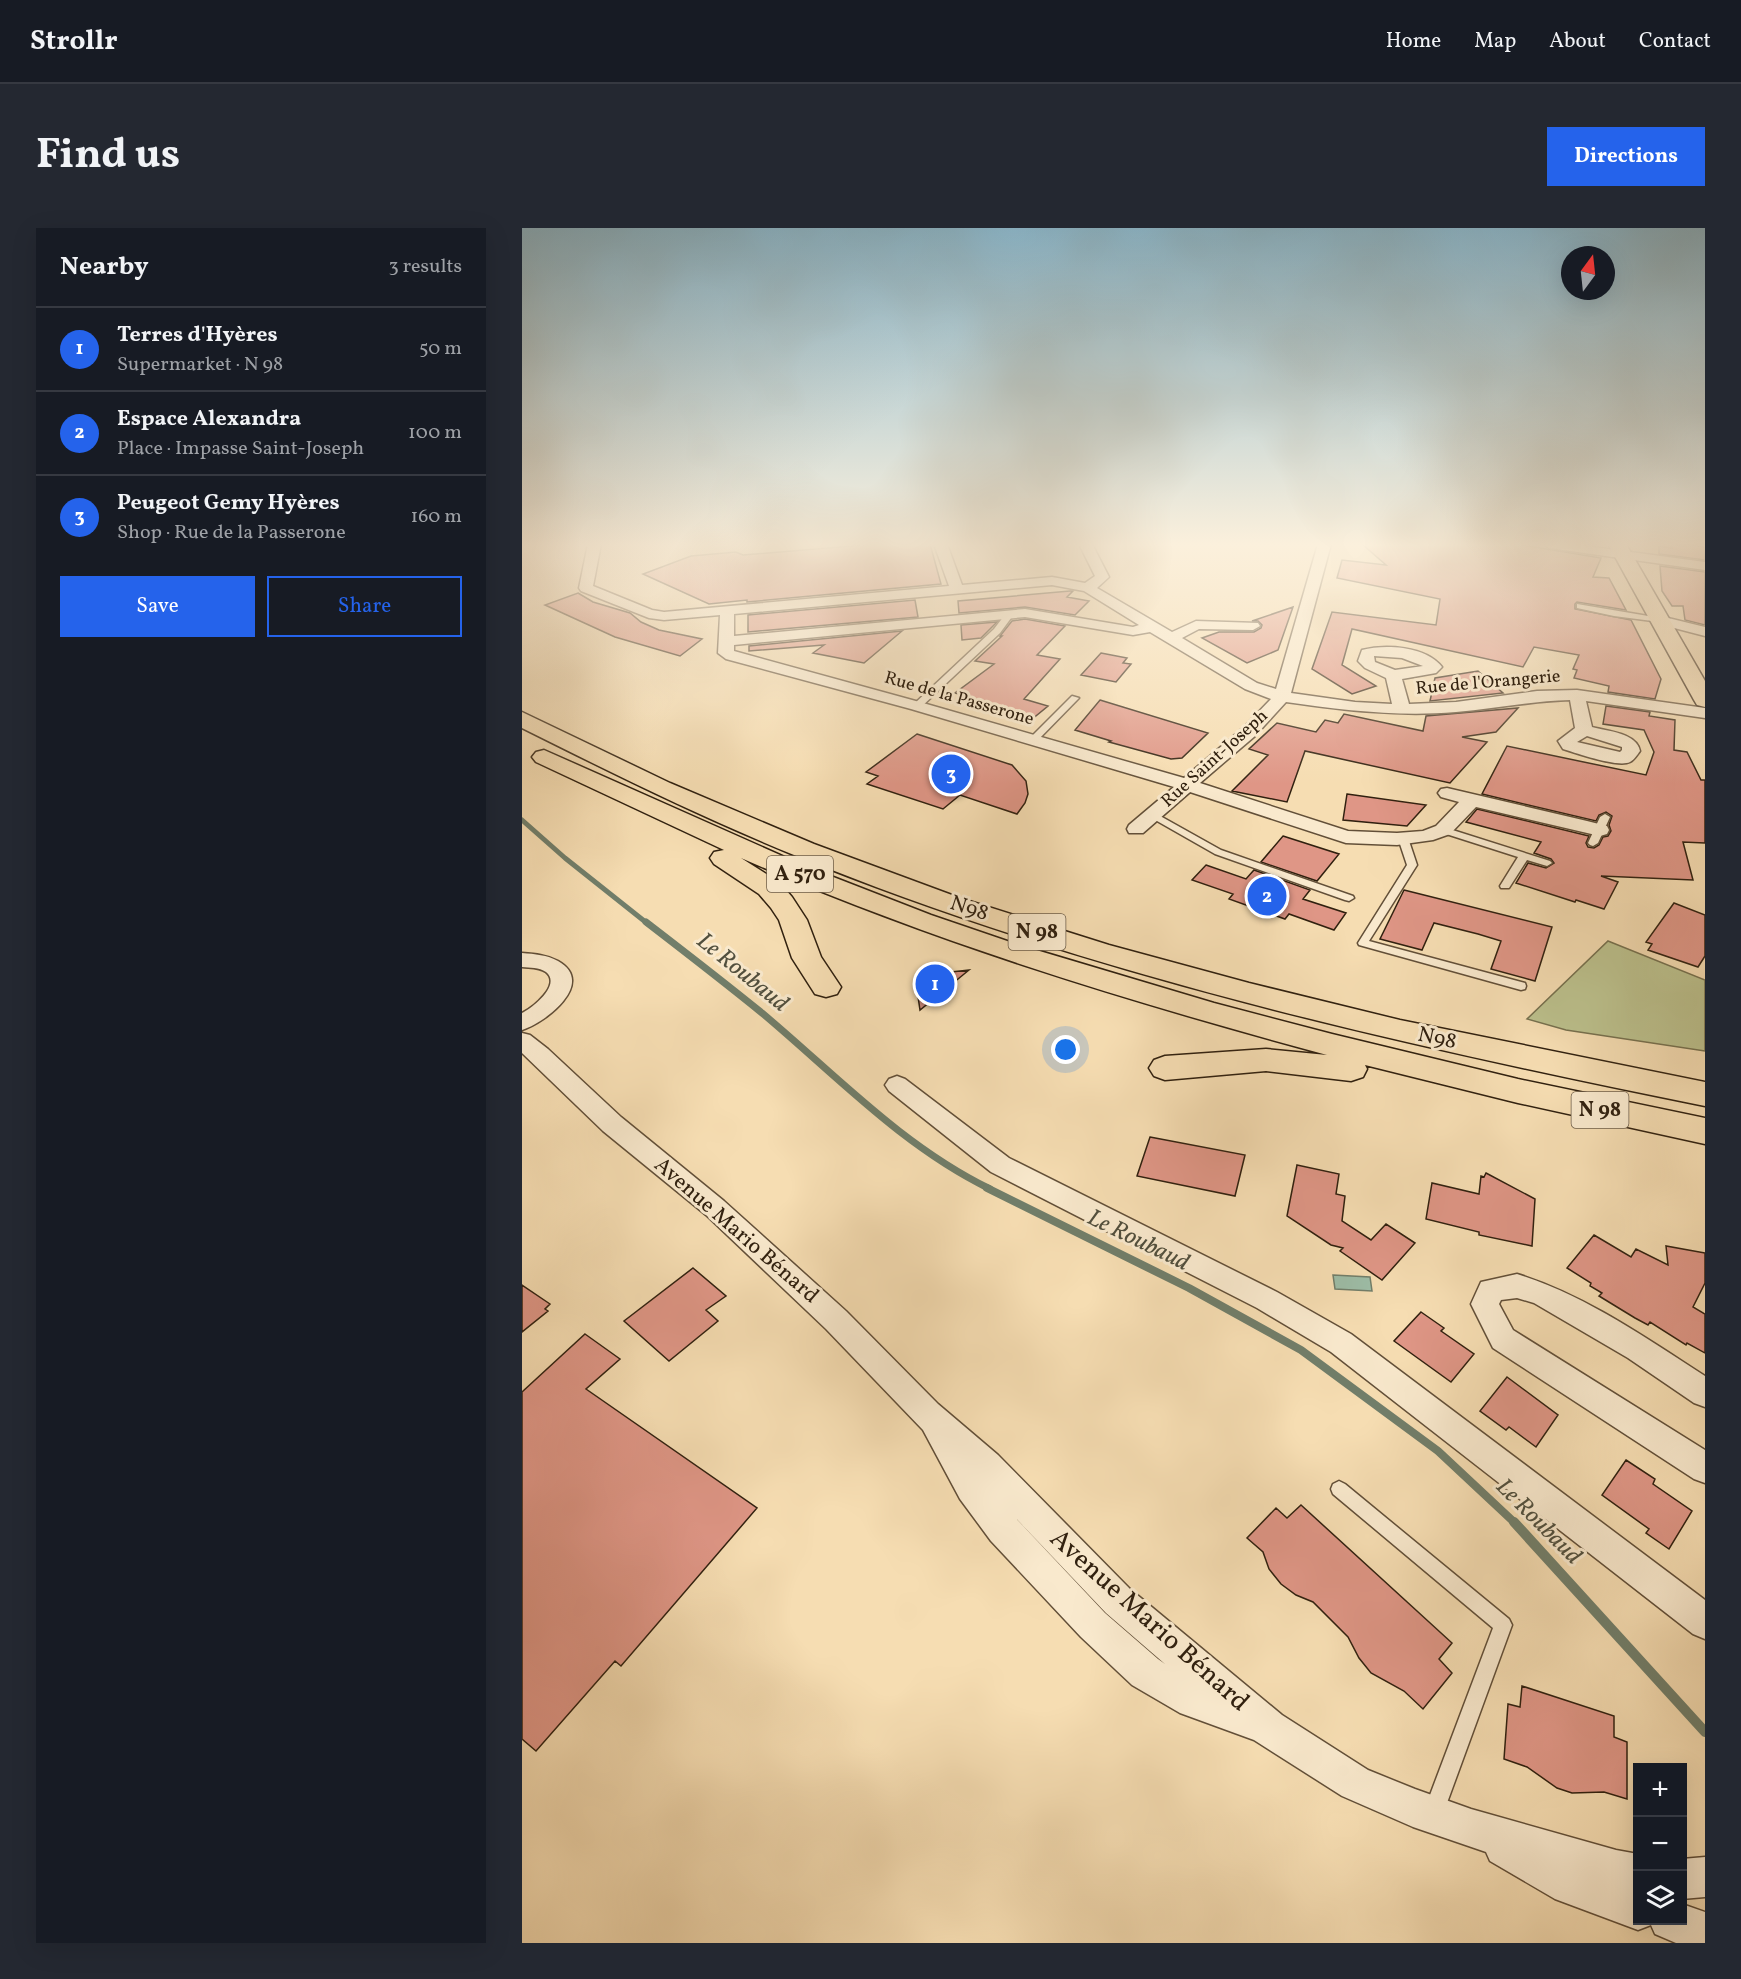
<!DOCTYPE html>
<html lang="en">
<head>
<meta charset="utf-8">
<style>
  body { margin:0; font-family:Vollkorn,serif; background:#242831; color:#f1f3f6 }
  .controls { position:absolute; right:18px; bottom:18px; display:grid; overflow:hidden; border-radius:0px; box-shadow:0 6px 24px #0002 }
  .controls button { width:54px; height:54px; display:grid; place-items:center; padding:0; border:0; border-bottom:2px solid #363941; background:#171b24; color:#f1f3f6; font:30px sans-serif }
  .compass { position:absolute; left:1039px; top:18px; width:54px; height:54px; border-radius:50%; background:#171b24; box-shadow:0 6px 24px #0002; rotate:15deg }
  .you { position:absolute; left:544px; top:822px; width:21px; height:21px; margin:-15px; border:4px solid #fff; border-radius:50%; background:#1a73e8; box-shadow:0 0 0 9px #1a73e833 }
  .badge { display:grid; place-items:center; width:39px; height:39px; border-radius:50%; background:#2563eb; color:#fff; font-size:20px; font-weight:700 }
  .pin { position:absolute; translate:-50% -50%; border:3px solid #fff; box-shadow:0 2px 6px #0006 }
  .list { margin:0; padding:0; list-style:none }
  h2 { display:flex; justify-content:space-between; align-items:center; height:78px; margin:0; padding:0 24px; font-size:26px }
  h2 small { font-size:20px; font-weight:400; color:#9ea1a6 }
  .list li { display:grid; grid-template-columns:39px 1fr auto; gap:18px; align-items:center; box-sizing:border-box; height:84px; padding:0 24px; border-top:2px solid #363941 }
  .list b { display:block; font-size:22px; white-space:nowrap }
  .list p { margin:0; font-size:20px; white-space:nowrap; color:#9ea1a6 }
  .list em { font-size:20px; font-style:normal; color:#9ea1a6 }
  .actions { display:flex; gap:12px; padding:18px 24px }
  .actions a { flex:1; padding:14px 0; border:2px solid #2563eb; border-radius:0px; text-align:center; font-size:21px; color:#2563eb }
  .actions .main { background:#2563eb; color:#fff }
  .icon { flex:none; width:33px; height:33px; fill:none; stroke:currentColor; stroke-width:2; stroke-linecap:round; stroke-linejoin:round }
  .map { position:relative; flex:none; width:1183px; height:1715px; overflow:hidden; border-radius:0px }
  header { display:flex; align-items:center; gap:36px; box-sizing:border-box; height:84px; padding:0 30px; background:#171b24; border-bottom:2px solid #363941 }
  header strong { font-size:28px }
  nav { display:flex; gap:33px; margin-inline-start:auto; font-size:21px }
  .intro { display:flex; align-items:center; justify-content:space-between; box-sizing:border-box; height:144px; padding:0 36px }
  h1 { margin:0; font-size:42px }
  .button { padding:15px 27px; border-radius:0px; background:#2563eb; color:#fff; font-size:21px; font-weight:700 }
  main { display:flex; gap:36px; padding:0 36px }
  aside { flex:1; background:#171b24; border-radius:0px; box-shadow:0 6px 24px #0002 }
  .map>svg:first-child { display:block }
</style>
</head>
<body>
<header>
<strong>Strollr</strong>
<nav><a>Home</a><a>Map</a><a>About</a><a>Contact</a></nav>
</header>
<div class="intro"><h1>Find us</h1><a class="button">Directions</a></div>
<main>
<aside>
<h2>Nearby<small>3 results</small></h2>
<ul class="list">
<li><span class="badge">1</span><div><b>Terres d'Hyères</b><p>Supermarket · N 98</p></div><em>50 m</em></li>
<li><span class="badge">2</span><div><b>Espace Alexandra</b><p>Place · Impasse Saint-Joseph</p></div><em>100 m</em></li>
<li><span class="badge">3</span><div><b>Peugeot Gemy Hyères</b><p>Shop · Rue de la Passerone</p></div><em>160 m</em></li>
</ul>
<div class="actions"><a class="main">Save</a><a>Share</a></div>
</aside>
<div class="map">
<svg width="1183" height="1715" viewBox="0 0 1183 1715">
  <rect width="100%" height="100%" fill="#f6ddb2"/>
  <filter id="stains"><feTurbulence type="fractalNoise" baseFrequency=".00333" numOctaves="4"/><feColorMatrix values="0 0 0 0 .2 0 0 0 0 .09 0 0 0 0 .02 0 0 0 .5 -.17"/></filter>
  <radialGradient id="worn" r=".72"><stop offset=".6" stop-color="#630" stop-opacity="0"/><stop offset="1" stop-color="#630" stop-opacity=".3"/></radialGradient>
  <!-- green -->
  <path fill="#bcc18d" stroke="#76704e" stroke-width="1.5" d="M 1086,713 L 1183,752 L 1183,823 L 1044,802 L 1005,791 Z"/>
  <!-- water -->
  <path fill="#9dbda7" stroke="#717e6a" stroke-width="1.5" d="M 811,1047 L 848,1049 L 850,1063 L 813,1061 Z"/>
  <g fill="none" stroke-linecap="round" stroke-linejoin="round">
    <!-- stream-far3 -->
    <path stroke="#717e6a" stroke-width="5" d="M 0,592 L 43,630 L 126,696"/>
    <!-- stream-far2 -->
    <path stroke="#717e6a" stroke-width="7" d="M 124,694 C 163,724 202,754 240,785 C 314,847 380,918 468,961"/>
    <!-- stream-far1 -->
    <path stroke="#717e6a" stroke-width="8" d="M 465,960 L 667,1060 L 779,1122 L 916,1223 L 993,1295"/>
    <!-- stream -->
    <path stroke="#717e6a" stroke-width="10" d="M 992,1294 L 1183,1504"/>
  </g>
  <!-- building -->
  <path fill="#df9686" stroke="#30200f" stroke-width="1.5" d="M 353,316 L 408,316 L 419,356 L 225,374 L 225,372 L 187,376 L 121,346 L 169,328 L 214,324 L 221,327 Z
    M 840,316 L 995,316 L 1079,330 L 1071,349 L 1087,350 L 1104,382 L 1055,374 L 1053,376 L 1053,381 L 1109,392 L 1139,451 L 1133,471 L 1086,464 L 1087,458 L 1052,450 L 1055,442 L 1051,441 L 1057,427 L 1012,419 L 1001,439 L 830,401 L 820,437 L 854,458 L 830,466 L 790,441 L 810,384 L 914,397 L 918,371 L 815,350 L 820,332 L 864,337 Z
    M 1163,316 L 1183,319 L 1183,332 L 1137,326 L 1137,318 L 1150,320 L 1149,317 L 1163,318 Z
    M 1138,338 L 1183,344 L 1183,397 L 1163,392 L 1161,378 L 1150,378 L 1140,363 Z
    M 548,363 L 551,363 L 545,369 L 567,373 L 553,387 L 503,379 L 437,385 L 436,373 Z
    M 56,365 L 71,374 L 108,385 L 119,394 L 137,402 L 180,411 L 158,428 L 93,409 L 23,377 Z
    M 393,372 L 396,389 L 226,404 L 226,387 Z
    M 771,379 L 756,422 L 725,435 L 680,410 L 697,404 L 732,404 L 739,400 L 740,397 L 736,393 L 730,393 Z
    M 503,391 L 543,398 L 515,427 L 538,431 L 502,471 L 526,478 L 509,492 L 456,476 L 457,472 L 433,465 L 472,436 L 453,433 L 480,408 L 478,408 L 490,393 Z
    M 475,394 L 459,410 L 440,412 L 439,397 Z
    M 380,403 L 342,435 L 291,425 L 302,417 L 227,423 L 227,418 Z
    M 579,425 L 605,430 L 601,435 L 609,436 L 594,454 L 559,447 Z
    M 956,443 L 981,465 L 908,473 L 913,450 Z
    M 578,472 L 686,505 L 660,530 L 649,531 L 587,514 L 589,513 L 553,502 Z
    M 1084,478 L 1128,484 L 1127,488 L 1153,492 L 1152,522 L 1165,524 L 1179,552 L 1183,552 L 1183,615 L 1161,614 L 1171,652 L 1079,648 L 1096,654 L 1082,681 L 1054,672 L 1053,674 L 994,655 L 1006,635 L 1024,640 L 1032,635 L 1029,631 L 1012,625 L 1019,614 L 944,594 L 955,581 L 1067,608 L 1064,615 L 1066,619 L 1072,620 L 1077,617 L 1081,609 L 1086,608 L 1089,603 L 1087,597 L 1090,588 L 1084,584 L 1077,587 L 1074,593 L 960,566 L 985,518 L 1124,547 L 1132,524 L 1122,502 L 1081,496 Z
    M 996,480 L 974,504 L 940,509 L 965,514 L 928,555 L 783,523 L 765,574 L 710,563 L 746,527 L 727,521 L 755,495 L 794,504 L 803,492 L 816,495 L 822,486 L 901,503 L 904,488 Z
    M 395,506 L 490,537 L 504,553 L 506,566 L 503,575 L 495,586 L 438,567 L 421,581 L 345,556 L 356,548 L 344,544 Z
    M 825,566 L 904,577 L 885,598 L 821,592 Z
    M 761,608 L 817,626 L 795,653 L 739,634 Z
    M 684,637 L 724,651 L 732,642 L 788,662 L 781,671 L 824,685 L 812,702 L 767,686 L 763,691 L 707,671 L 711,666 L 670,652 Z
    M 882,662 L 1030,699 L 1013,753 L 969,741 L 979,713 L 956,706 L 912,695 L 900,722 L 858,711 Z
    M 1152,675 L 1183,687 L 1183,728 L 1176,739 L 1126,722 L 1130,716 L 1124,714 Z
    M 447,742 L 414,769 L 398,782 L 393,748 Z
    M 628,909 L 723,927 L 713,968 L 615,948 Z
    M 775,937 L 817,946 L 814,966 L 823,968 L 820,993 L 849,1012 L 864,996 L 893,1015 L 860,1052 L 818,1023 L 821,1020 L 809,1017 L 765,988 Z
    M 964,945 L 1013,971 L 1010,1018 L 957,1007 L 957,1004 L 904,991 L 910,955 L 957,966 L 959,948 L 962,949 Z
    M 1072,1007 L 1109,1029 L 1114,1021 L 1146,1037 L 1144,1018 L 1183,1025 L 1183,1055 L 1171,1079 L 1183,1086 L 1183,1125 L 1165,1115 L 1164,1117 L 1128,1094 L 1126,1097 L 1113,1090 L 1077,1068 L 1080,1065 L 1068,1058 L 1069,1055 L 1045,1040 Z
    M 171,1040 L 204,1068 L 184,1082 L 196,1093 L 147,1133 L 102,1093 Z
    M 0,1057 L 28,1076 L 23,1081 L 26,1083 L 0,1104 Z
    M 899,1084 L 922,1100 L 919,1103 L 952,1126 L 929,1154 L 872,1113 Z
    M 63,1106 L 98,1131 L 64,1161 L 235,1280 L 99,1438 L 93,1433 L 14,1523 L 0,1511 L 0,1164 Z
    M 985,1149 L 1036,1187 L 1014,1219 L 987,1199 L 984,1202 L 958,1183 Z
    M 1104,1232 L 1133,1251 L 1131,1256 L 1170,1283 L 1147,1321 L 1124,1305 L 1127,1301 L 1080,1267 Z
    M 779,1277 L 930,1415 L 917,1431 L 930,1445 L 901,1481 L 882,1463 L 849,1445 L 837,1430 L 826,1409 L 791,1374 L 774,1367 L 759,1356 L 747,1341 L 741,1324 L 725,1310 L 754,1280 L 765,1290 Z
    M 1000,1458 L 1092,1488 L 1092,1509 L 1105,1514 L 1105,1571 L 1082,1564 L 1050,1565 L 1035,1560 L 1005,1539 L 982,1531 L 986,1476 L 998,1479 Z"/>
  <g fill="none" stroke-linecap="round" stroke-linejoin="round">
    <defs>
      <path id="service" d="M 1055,376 L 1138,390 L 1142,392 L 1138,394 L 1092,388 L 1055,380 Z
        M 482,388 L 489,390 L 478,405 L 398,480 L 392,480 L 392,476 L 472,401 Z
        M 550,468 L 557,470 L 513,515 L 507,515 L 507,511 Z
        M 631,584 L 699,622 L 831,668 L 832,670 L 827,673 L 823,672 L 693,626 L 628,589 L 628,585 Z
        M 1083,586 L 1088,589 L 1076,615 L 1071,618 L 1068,617 L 1066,615 L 1078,589 Z
        M 921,599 L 1028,633 L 1030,635 L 1025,638 L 1005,632 L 987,660 L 979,660 L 978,658 L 996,629 L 918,604 L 918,600 Z
        M 881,607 L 886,610 L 895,637 L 847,713 L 1003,755 L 1004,758 L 1003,761 L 999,762 L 837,717 L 836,715 L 885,637 L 876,610 Z
        M 817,1253 L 823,1256 L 987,1391 L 990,1397 L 922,1583 L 919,1590 L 912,1593 L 905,1590 L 902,1583 L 971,1400 L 811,1266 L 809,1261 L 811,1256 Z"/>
      <path id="minor" d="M 66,316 L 79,316 L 71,358 L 130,382 L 142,384 L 427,358 L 412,316 L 425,316 L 440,357 L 530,349 L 563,355 L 573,348 L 557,316 L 570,316 L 587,349 L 575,360 L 650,404 L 674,393 L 736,395 L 738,398 L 731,402 L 677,401 L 660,410 L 735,455 L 754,461 L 796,316 L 809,316 L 769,465 L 833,474 L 870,476 L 864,450 L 843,440 L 836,433 L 840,422 C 863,416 904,418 920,439 L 914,445 L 880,451 L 887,476 L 934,474 L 1015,463 L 1055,462 L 1183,480 L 1183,490 L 1064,473 L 1070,499 C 1085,503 1115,505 1118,523 C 1115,527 1112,532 1108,534 C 1096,540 1054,525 1041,521 L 1036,513 L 1053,500 L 1048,472 C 1009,473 972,481 934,484 C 876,489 821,482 764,474 L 733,508 L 678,555 L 826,603 L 875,605 L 901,603 L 914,598 L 937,574 L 919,569 L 916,565 L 919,561 L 925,560 L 1065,593 L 1085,598 L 1087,602 L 1085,606 L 1078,608 L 954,579 L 928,606 L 911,612 L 875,617 L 824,615 L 668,564 L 621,605 L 607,605 L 605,601 L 607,597 L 652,559 L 389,481 L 204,431 L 196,425 L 198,387 L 142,392 L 127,390 L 59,363 L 57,360 ZM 530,357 L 562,363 L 617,397 L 611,399 L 503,381 L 212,408 L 212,386 ZM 503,389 L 611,407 L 628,404 L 723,461 L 749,471 L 721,500 L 662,550 L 401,475 L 212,423 L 212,417 ZM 852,428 L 880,430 L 901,438 L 873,442 L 853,434 ZM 1065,508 L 1100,519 L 1100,522 L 1098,524 L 1055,514 Z
        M 1020,316 L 1049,316 L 1183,334 L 1183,342 L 1027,320 Z
        M 1138,388 L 1183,399 L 1183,408 L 1133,395 L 1131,392 L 1133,389 Z
        M 0,725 C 13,726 25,727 36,733 C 75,755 23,795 0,802 L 0,785 C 10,780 40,757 24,744 C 17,739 8,740 0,739 Z
        M 0,805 L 8,807 L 26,821 L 99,889 L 202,973 L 324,1083 L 416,1176 L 476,1227 L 608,1361 L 760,1487 L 846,1542 L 893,1561 L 949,1581 L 1094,1622 L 1116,1626 L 1116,1692 L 1160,1692 L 1160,1676 L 1183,1684 L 1183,1715 L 1154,1715 L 1133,1706 L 1129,1697 L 1116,1702 L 1033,1671 L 968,1633 L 964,1624 L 891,1599 L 820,1568 L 732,1512 L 658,1485 L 610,1457 L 559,1409 L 469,1313 L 438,1271 L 401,1202 L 304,1101 L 184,987 L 81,903 L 0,825 ZM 488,1284 L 584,1385 L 643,1436 L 636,1431 L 583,1385 Z
        M 375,848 L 383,851 L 487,930 L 755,1064 L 829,1106 L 1183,1372 L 1183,1411 L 1171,1406 L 809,1124 L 735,1080 L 469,944 L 367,863 L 363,857 L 367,851 Z
        M 995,1046 C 1063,1067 1124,1110 1183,1148 L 1183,1179 L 1172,1175 L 1106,1130 L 1012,1075 L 995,1070 L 979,1072 L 977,1076 L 991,1102 L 1183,1222 L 1183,1255 L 1172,1251 L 971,1120 L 949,1076 L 959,1054 Z
        M 1183,1629 L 1183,1669 L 1160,1671 L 1160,1631 Z"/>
      <path id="primary" d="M 1086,316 L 1104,316 L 1183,453 L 1183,479 L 1175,477 L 1172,472 Z"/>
      <path id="trunk" d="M 0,484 L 148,555 L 292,616 L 438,670 L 587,717 L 727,755 L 878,792 L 1183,854 L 1183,878 C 875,816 565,746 272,627 C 179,589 90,545 0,500 Z
        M 22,522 L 283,638 L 409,687 L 491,715 L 692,775 L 810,806 L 996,851 L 1183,890 L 1183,916 L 996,875 L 843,837 L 845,841 L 841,849 L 829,853 L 744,843 L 643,852 L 632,848 L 627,840 L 632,832 L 643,828 L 744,821 L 805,827 C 605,773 409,713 219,630 L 257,654 L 270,669 L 285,692 L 299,729 L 319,759 L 315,766 L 304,769 L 293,766 L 270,730 L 257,692 L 249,680 L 237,666 L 192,636 L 188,630 L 192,624 L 202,622 L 14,534 L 10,529 L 14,524 Z"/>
    </defs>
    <!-- service casing -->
    <use href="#service" stroke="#624f38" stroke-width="3"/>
    <!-- minor casing -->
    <use href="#minor" stroke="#624f38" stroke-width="3"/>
    <!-- primary casing -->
    <use href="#primary" stroke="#30200f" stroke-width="3"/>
    <!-- trunk casing -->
    <use href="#trunk" stroke="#30200f" stroke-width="3"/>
    <!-- service -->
    <use href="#service" fill="#f9e9cd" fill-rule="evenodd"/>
    <!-- minor -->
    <use href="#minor" fill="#f9e9cd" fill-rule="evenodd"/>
    <!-- primary -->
    <use href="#primary" fill="#f6ddb2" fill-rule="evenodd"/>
    <!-- trunk -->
    <use href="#trunk" fill="#f6ddb2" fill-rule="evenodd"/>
  </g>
  <!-- sky -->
  <linearGradient id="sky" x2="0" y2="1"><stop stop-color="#8ab8ce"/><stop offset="0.57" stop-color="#fbf0dc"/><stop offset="1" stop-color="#fbf0dc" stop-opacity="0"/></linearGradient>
  <rect width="1183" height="556" fill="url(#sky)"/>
  <g text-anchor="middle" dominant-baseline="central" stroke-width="6" stroke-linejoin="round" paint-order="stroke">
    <!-- far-street labels -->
    <g font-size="18" fill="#30200f" stroke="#f9e9cd">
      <text transform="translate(966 455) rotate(-5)">Rue de l'Orangerie</text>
      <text transform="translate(437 471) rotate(16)">Rue de la Passerone</text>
      <text transform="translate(693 531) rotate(-42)">Rue Saint-Joseph</text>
    </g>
    <!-- shield labels -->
    <g fill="#f9e9cd" stroke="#6c5c48" stroke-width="1.5">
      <rect x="245" y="628" width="66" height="36" rx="4.5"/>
      <rect x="486.5" y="686" width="57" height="36" rx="4.5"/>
      <rect x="1049.5" y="864" width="57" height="36" rx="4.5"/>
    </g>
    <g font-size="21" font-weight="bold" fill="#30200f">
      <text x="278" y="646">A 570</text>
      <text x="515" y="704">N 98</text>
      <text x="1078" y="882">N 98</text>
    </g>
    <!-- street labels -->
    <g font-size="22" fill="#30200f" stroke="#f9e9cd">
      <text transform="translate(447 681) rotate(18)">N98</text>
      <text transform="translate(915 811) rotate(12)">N98</text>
      <text transform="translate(214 1003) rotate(41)">Avenue Mario Bénard</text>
    </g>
    <!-- water labels -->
    <g font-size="24" font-style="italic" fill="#514f3d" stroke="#f9e9cd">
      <text transform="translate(220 745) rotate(39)">Le Roubaud</text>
      <text transform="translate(616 1013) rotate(26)">Le Roubaud</text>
      <text transform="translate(1016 1294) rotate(45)">Le Roubaud</text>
    </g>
    <!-- near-street labels -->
    <g font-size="27" fill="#30200f" stroke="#f9e9cd">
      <text transform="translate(627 1393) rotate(42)">Avenue Mario Bénard</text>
    </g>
  </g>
  <rect width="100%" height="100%" filter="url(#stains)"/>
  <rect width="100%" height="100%" fill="url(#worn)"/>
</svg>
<div class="controls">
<button>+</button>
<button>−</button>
<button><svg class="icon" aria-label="layers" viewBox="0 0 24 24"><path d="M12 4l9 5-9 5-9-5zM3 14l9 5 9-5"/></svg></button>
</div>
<svg class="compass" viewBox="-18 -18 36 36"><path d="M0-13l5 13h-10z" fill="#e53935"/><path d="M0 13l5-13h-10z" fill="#9ea1a6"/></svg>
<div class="you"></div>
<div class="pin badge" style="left:413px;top:756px">1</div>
<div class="pin badge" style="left:745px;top:668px">2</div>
<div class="pin badge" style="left:429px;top:546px">3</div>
</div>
</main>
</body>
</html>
